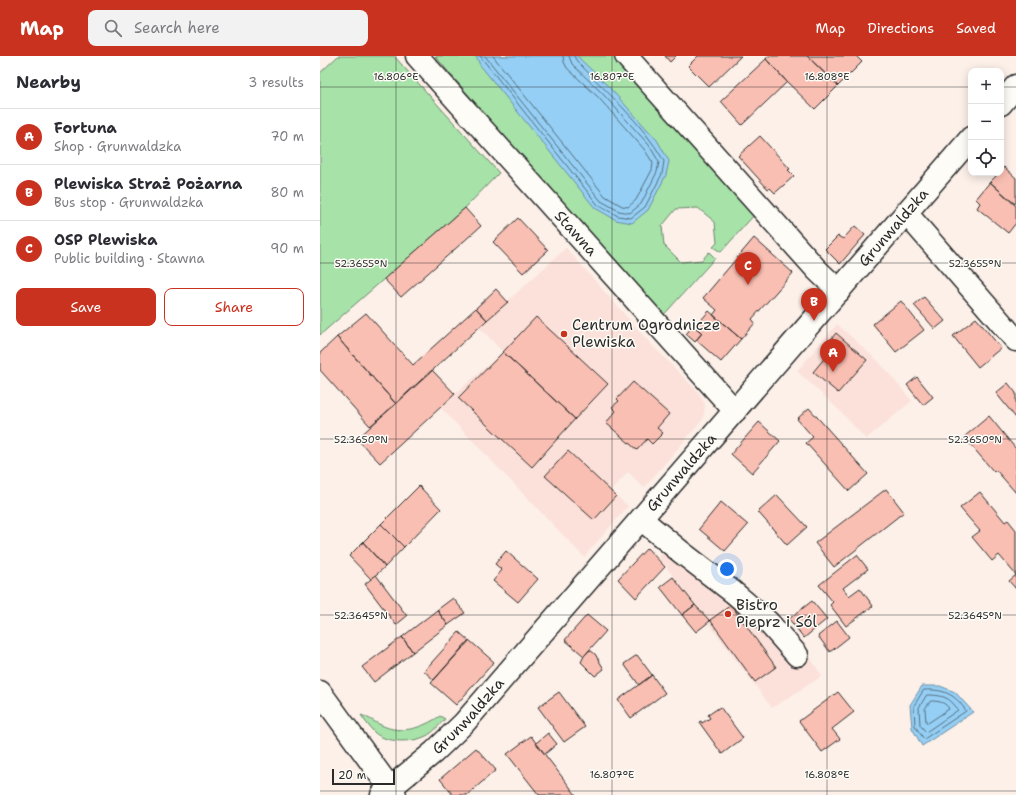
<!DOCTYPE html>
<html lang="en">
<head>
<meta charset="utf-8">
<style>
  body { margin:0; font-family:"Shantell Sans",sans-serif; background:#f2f2f3; color:#2b2b33 }
  .controls { position:absolute; right:12px; top:12px; display:grid; overflow:hidden; border-radius:8px; box-shadow:0 2px 10px #0003 }
  .controls button { width:36px; height:36px; display:grid; place-items:center; padding:0; border:0; border-bottom:1px solid #e1e1e2; background:#fff; color:#2b2b33; font:20px sans-serif }
  .scale { position:absolute; left:12px; bottom:10px; width:63px; box-sizing:border-box; padding-left:4px; border:2px solid #2b2b2b; border-top:0; font-size:11px; line-height:14px; white-space:nowrap; color:#2b2b2b; -webkit-text-stroke:3px #fdfcf7; paint-order:stroke }
  .you { position:absolute; left:407px; top:513px; width:14px; height:14px; margin:-10px; border:3px solid #fff; border-radius:50%; background:#1a73e8; box-shadow:0 0 0 6px #1a73e833 }
  .badge { display:grid; place-items:center; width:26px; height:26px; border-radius:50%; background:#c8321e; color:#fff; font-size:13px; font-weight:700 }
  .pin { position:absolute; translate:-50% -33px; filter:drop-shadow(0 1px 2px #0008) }
  .pin::after { content:''; position:absolute; top:21px; width:14px; height:12px; background:inherit; clip-path:polygon(0 0,100% 0,50% 100%) }
  .list { margin:0; padding:0; list-style:none }
  h2 { display:flex; justify-content:space-between; align-items:center; height:52px; margin:0; padding:0 16px; font-size:17px }
  h2 small { font-size:13px; font-weight:400; color:#7c7c81 }
  .list li { display:grid; grid-template-columns:26px 1fr auto; gap:12px; align-items:center; box-sizing:border-box; height:56px; padding:0 16px; border-top:1px solid #e1e1e2 }
  .list b { display:block; font-size:15px; white-space:nowrap }
  .list p { margin:0; font-size:13px; white-space:nowrap; color:#7c7c81 }
  .list em { font-size:13px; font-style:normal; color:#7c7c81 }
  .actions { display:flex; gap:8px; padding:12px 16px }
  .actions a { flex:1; padding:9px 0; border:1px solid #c8321e; border-radius:8px; text-align:center; font-size:14px; color:#c8321e }
  .actions .main { background:#c8321e; color:#fff }
  .icon { flex:none; width:22px; height:22px; fill:none; stroke:currentColor; stroke-width:2; stroke-linecap:round; stroke-linejoin:round }
  .map { position:relative; flex:none; width:696px; height:739px; overflow:hidden }
  header { display:flex; align-items:center; gap:24px; box-sizing:border-box; height:56px; padding:0 20px; background:#c8321e; color:#fff }
  header strong { font-size:19px }
  nav { display:flex; gap:22px; margin-inline-start:auto; font-size:14px }
  .search { width:280px; height:36px; background:#f2f2f3; display:flex; align-items:center; gap:10px; box-sizing:border-box; padding:0 14px; border-radius:8px; color:#7c7c81; font-size:15px }
  main { display:flex }
  aside { flex:1; background:#fff }
  .map>svg:first-child { display:block }
</style>
</head>
<body>
<header>
<strong>Map</strong>
<div class="search"><svg class="icon" aria-label="search" viewBox="0 0 24 24"><circle cx="10" cy="10" r="6"/><path d="M15 15l6 6"/></svg>Search here</div>
<nav><a>Map</a><a>Directions</a><a>Saved</a></nav>
</header>
<main>
<aside>
<h2>Nearby<small>3 results</small></h2>
<ul class="list">
<li><span class="badge">A</span><div><b>Fortuna</b><p>Shop · Grunwaldzka</p></div><em>70 m</em></li>
<li><span class="badge">B</span><div><b>Plewiska Straż Pożarna</b><p>Bus stop · Grunwaldzka</p></div><em>80 m</em></li>
<li><span class="badge">C</span><div><b>OSP Plewiska</b><p>Public building · Stawna</p></div><em>90 m</em></li>
</ul>
<div class="actions"><a class="main">Save</a><a>Share</a></div>
</aside>
<div class="map">
<svg width="696" height="739" viewBox="0 0 696 739">
  <rect width="100%" height="100%" fill="#fcf0e9"/>
  <filter id="ink" filterUnits="userSpaceOnUse"><feTurbulence type="fractalNoise" baseFrequency=".025" numOctaves="2"/><feDisplacementMap in="SourceGraphic" scale="8" xChannelSelector="R" yChannelSelector="G"/><feConvolveMatrix kernelMatrix="1 2 1 2 8 2 1 2 1" color-interpolation-filters="sRGB"/></filter>
  <g filter="url(#ink)">
    <!-- built -->
    <path fill="#fbe1d9" d="M 246,192 L 328,285 L 379,337 L 385,349 L 383,363 L 324,432 L 308,416 L 291,435 L 308,450 L 264,501 L 120,351 L 183,296 L 159,271 Z
      M 517,268 L 560,307 L 592,345 L 546,383 L 518,353 L 477,315 Z
      M 357,483 L 489,600 L 502,620 L 452,652 L 347,512 L 338,502 Z"/>
    <!-- green -->
    <path fill="#a7e2a8" stroke="#69866a" d="M 18,0 L 74,0 L 179,117 L 145,152 L 0,279 L 0,17 Z
      M 115,0 L 293,0 L 435,158 L 401,196 L 393,191 L 397,187 L 395,166 L 378,152 L 356,153 L 342,170 L 344,189 L 361,206 L 382,204 L 389,196 L 395,202 L 340,263 Z
      M 41,659 C 48,661 54,666 61,669 C 82,679 102,672 120,660 L 125,663 C 119,669 113,677 106,680 C 92,687 67,687 55,677 C 50,672 45,665 41,659 Z"/>
    <!-- water -->
    <path fill="#95cff5" stroke="#6b8da4" d="M 156,0 L 257,0 L 288,30 L 337,84 L 349,105 L 346,119 L 328,154 L 312,167 L 296,164 L 275,152 L 160,9 Z
      M 602,630 L 620,630 L 635,636 L 653,656 L 602,690 L 592,672 L 590,649 Z"/>
    <g fill="none" stroke-linecap="round" stroke-linejoin="round">
      <!-- shore -->
      <path stroke="#556d7c" stroke-width="1" d="M 160,0 L 278,149 L 298,160 L 311,162 L 325,151 L 342,118 L 344,105 C 322,66 286,36 256,4 L 254,0
        M 165,0 L 281,145 L 299,155 L 310,157 L 321,148 L 337,116 L 339,106 L 329,89 L 282,37 L 252,8 L 249,0
        M 173,0 L 285,140 L 302,150 L 308,151 L 316,144 L 332,114 L 333,107 L 324,93 L 278,41 L 247,12 L 244,6 L 243,0
        M 604,634 C 624,633 635,638 646,655 L 604,683 L 595,670 L 594,650 Z
        M 607,639 C 622,639 630,641 638,654 L 606,676 L 600,669 L 599,652 Z
        M 611,645 C 618,645 626,646 629,653 L 608,667 L 606,666 L 605,653 Z"/>
    </g>
    <!-- building -->
    <path fill="#fabfb3" stroke="#2b2b2b" d="M 345,0 L 356,0 L 350,6 Z
      M 378,0 L 421,0 L 389,31 L 368,10 Z
      M 448,0 L 487,0 L 518,30 L 495,53 L 467,26 L 446,3 Z
      M 487,0 L 536,0 L 542,6 L 518,30 Z
      M 446,3 L 467,26 L 422,69 L 401,45 Z
      M 440,80 L 470,113 L 468,114 L 474,120 L 455,137 L 450,132 L 448,133 L 418,100 Z
      M 684,111 L 696,122 L 696,146 L 695,148 L 670,126 L 679,117 L 681,117 L 681,114 Z
      M 670,126 L 696,150 L 696,167 L 688,177 L 657,152 L 660,147 L 656,143 Z
      M 145,152 L 161,170 L 81,241 L 64,223 Z
      M 198,162 L 228,194 L 203,217 L 173,186 Z
      M 535,170 L 545,179 L 520,208 L 505,193 L 518,180 L 523,183 Z
      M 434,182 L 473,217 L 432,263 L 435,267 L 421,283 L 393,259 L 397,254 L 383,242 Z
      M 176,233 L 188,246 L 167,264 L 156,252 Z
      M 604,241 L 625,265 L 615,273 L 594,249 Z
      M 581,245 L 604,274 L 576,296 L 553,268 Z
      M 156,252 L 167,264 L 76,348 L 17,281 L 46,257 L 93,309 Z
      M 389,255 L 421,283 L 401,306 L 376,284 L 382,277 L 375,271 Z
      M 216,261 L 288,328 L 255,363 L 183,296 Z
      M 656,262 L 681,292 L 658,311 L 633,280 Z
      M 374,269 L 382,277 L 375,286 L 366,278 Z
      M 516,277 L 547,304 L 518,337 L 493,316 L 508,298 L 503,293 Z
      M 17,281 L 76,348 L 50,370 L 0,314 L 0,297 Z
      M 183,296 L 255,363 L 212,411 L 138,342 Z
      M 112,314 L 135,338 L 60,407 L 37,383 Z
      M 597,321 L 613,341 L 603,349 L 587,329 Z
      M 313,326 L 349,358 L 337,372 L 343,377 L 332,388 L 327,383 L 317,394 L 286,367 L 296,355 L 292,351 L 299,345 L 297,343 Z
      M 688,327 L 696,337 L 696,362 L 676,337 Z
      M 489,352 L 548,418 L 529,435 L 486,387 L 493,381 L 477,363 Z
      M 669,360 L 696,393 L 696,437 L 676,414 L 674,416 L 644,381 Z
      M 439,366 L 460,385 L 432,417 L 411,398 Z
      M 248,395 L 296,440 L 274,464 L 225,420 Z
      M 99,430 L 121,453 L 84,491 L 61,468 Z
      M 566,433 L 584,456 L 514,511 L 495,487 Z
      M 660,436 L 685,466 L 688,464 L 696,474 L 696,519 L 679,499 L 672,505 L 652,481 L 660,475 L 640,452 Z
      M 457,439 L 487,471 L 467,489 L 438,456 Z
      M 401,446 L 428,469 L 405,495 L 379,473 Z
      M 61,468 L 84,491 L 65,511 L 43,486 Z
      M 43,486 L 65,511 L 51,523 L 29,500 Z
      M 327,492 L 345,511 L 316,542 L 298,523 Z
      M 186,495 L 218,523 L 198,546 L 173,525 L 182,514 L 175,508 Z
      M 537,499 L 548,513 L 523,532 L 529,540 L 540,532 L 553,550 L 526,570 L 510,549 L 513,546 L 499,529 Z
      M 56,519 L 87,560 L 76,569 L 45,528 Z
      M 696,519 L 696,533 L 689,525 Z
      M 353,521 L 375,549 L 362,559 L 340,531 Z
      M 133,542 L 145,557 L 128,569 L 117,554 Z
      M 492,545 L 507,563 L 484,582 L 469,563 Z
      M 375,549 L 390,565 L 376,576 L 362,559 Z
      M 411,549 L 456,611 L 435,626 L 390,564 Z
      M 117,554 L 128,569 L 93,596 L 82,581 Z
      M 267,559 L 286,575 L 264,600 L 245,584 Z
      M 517,565 L 529,581 L 510,596 L 498,580 Z
      M 139,576 L 149,585 L 114,624 L 104,615 Z
      M 82,581 L 93,596 L 54,626 L 42,611 Z
      M 149,584 L 174,606 L 136,649 L 111,627 Z
      M 270,594 L 275,598 L 284,613 L 275,620 L 261,606 L 264,600 Z
      M 317,599 L 332,619 L 319,629 L 304,608 Z
      M 332,619 L 345,637 L 311,662 L 298,644 Z
      M 239,636 L 265,671 L 244,686 L 218,651 Z
      M 518,636 L 534,656 L 512,673 L 520,683 L 502,696 L 479,665 Z
      M 400,651 L 423,682 L 402,698 L 379,666 L 381,665 L 382,667 L 390,662 L 388,659 Z
      M 228,677 L 237,688 L 225,698 L 216,687 Z
      M 211,680 L 216,687 L 256,739 L 219,739 L 187,698 Z
      M 156,692 L 176,714 L 147,739 L 133,739 L 120,723 Z"/>
    <g fill="none" stroke-linecap="round" stroke-linejoin="round">
      <defs>
        <g id="minor">
          <path id="s1" d="M 97,0 L 415,355"/>
          <path d="M 306,0 L 497,214 L 519,235"/>
          <path d="M 681,48 L 696,30"/>
          <path d="M 586,157 L 696,284"/>
          <path d="M 321,463 L 361,496 L 413,536 L 448,566 L 477,599"/>
          <path d="M 0,636 L 75,739"/>
          <path id="s2" d="M 62,739 L 114,696 L 144,667 L 651,82"/>
        </g>
      </defs>
      <!-- minor casing -->
      <use href="#minor" stroke="#2b2b2b" stroke-width="25"/>
      <!-- minor -->
      <use href="#minor" stroke="#fdfcf7" stroke-width="22"/>
    </g>
  </g>
  <!-- ticks -->
  <path fill="none" stroke="#2b2b2b" stroke-width="1" stroke-opacity="0.45" d="M 76,0 L 76,739M 292,0 L 292,739M 507,0 L 507,739M 0,31 L 651,31M 681,31 L 696,31M 0,207 L 696,207M 0,383 L 696,383M 0,559 L 696,559M 0,735 L 696,735"/>
  <!-- markers -->
  <g fill="#c8321e" stroke="#fdfcf7" stroke-width="1.5">
    <circle cx="244" cy="278" r="4"/>
    <circle cx="408" cy="558" r="4"/>
  </g>
  <g text-anchor="middle" dominant-baseline="central" stroke-width="3" stroke-linejoin="round" paint-order="stroke">
    <!-- street labels -->
    <g font-size="15" fill="#2b2b2b" stroke="#fdfcf7">
      <text stroke="none"><textPath href="#s2" startOffset="765">Grunwaldzka</textPath></text>
      <text stroke="none"><textPath href="#s1" startOffset="238">Stawna</textPath></text>
      <text stroke="none"><textPath href="#s2" startOffset="441">Grunwaldzka</textPath></text>
      <text stroke="none"><textPath href="#s2" startOffset="117">Grunwaldzka</textPath></text>
    </g>
    <!-- poi labels -->
    <g font-size="15" fill="#2b2b2b" stroke="#fdfcf7" text-anchor="start">
      <text x="252" y="269">Centrum Ogrodnicze<tspan x="252" dy="17">Plewiska</tspan></text>
      <text x="416" y="549">Bistro<tspan x="416" dy="17">Pieprz i Sól</tspan></text>
    </g>
  </g>
  <g font-size="10" text-anchor="middle" fill="#2b2b2b" stroke="#fdfcf7" stroke-width="3" stroke-linejoin="round" paint-order="stroke">
    <text x="76" y="24">16.806°E</text>
    <text x="292" y="24">16.807°E</text>
    <text x="507" y="24">16.808°E</text>
    <text x="41" y="211">52.3655°N</text>
    <text x="655" y="211">52.3655°N</text>
    <text x="41" y="387">52.3650°N</text>
    <text x="655" y="387">52.3650°N</text>
    <text x="41" y="563">52.3645°N</text>
    <text x="655" y="563">52.3645°N</text>
    <text x="292" y="722">16.807°E</text>
    <text x="507" y="722">16.808°E</text>
  </g>
</svg>
<div class="controls">
<button>+</button>
<button>−</button>
<button><svg class="icon" aria-label="locate" viewBox="0 0 24 24"><circle cx="12" cy="12" r="6"/><path d="M12 2v4M12 18v4M2 12h4M18 12h4"/></svg></button>
</div>
<div class="scale">20 m</div>
<div class="you"></div>
<div class="pin badge" style="left:513px;top:316px">A</div>
<div class="pin badge" style="left:494px;top:265px">B</div>
<div class="pin badge" style="left:428px;top:229px">C</div>
</div>
</main>
</body>
</html>
